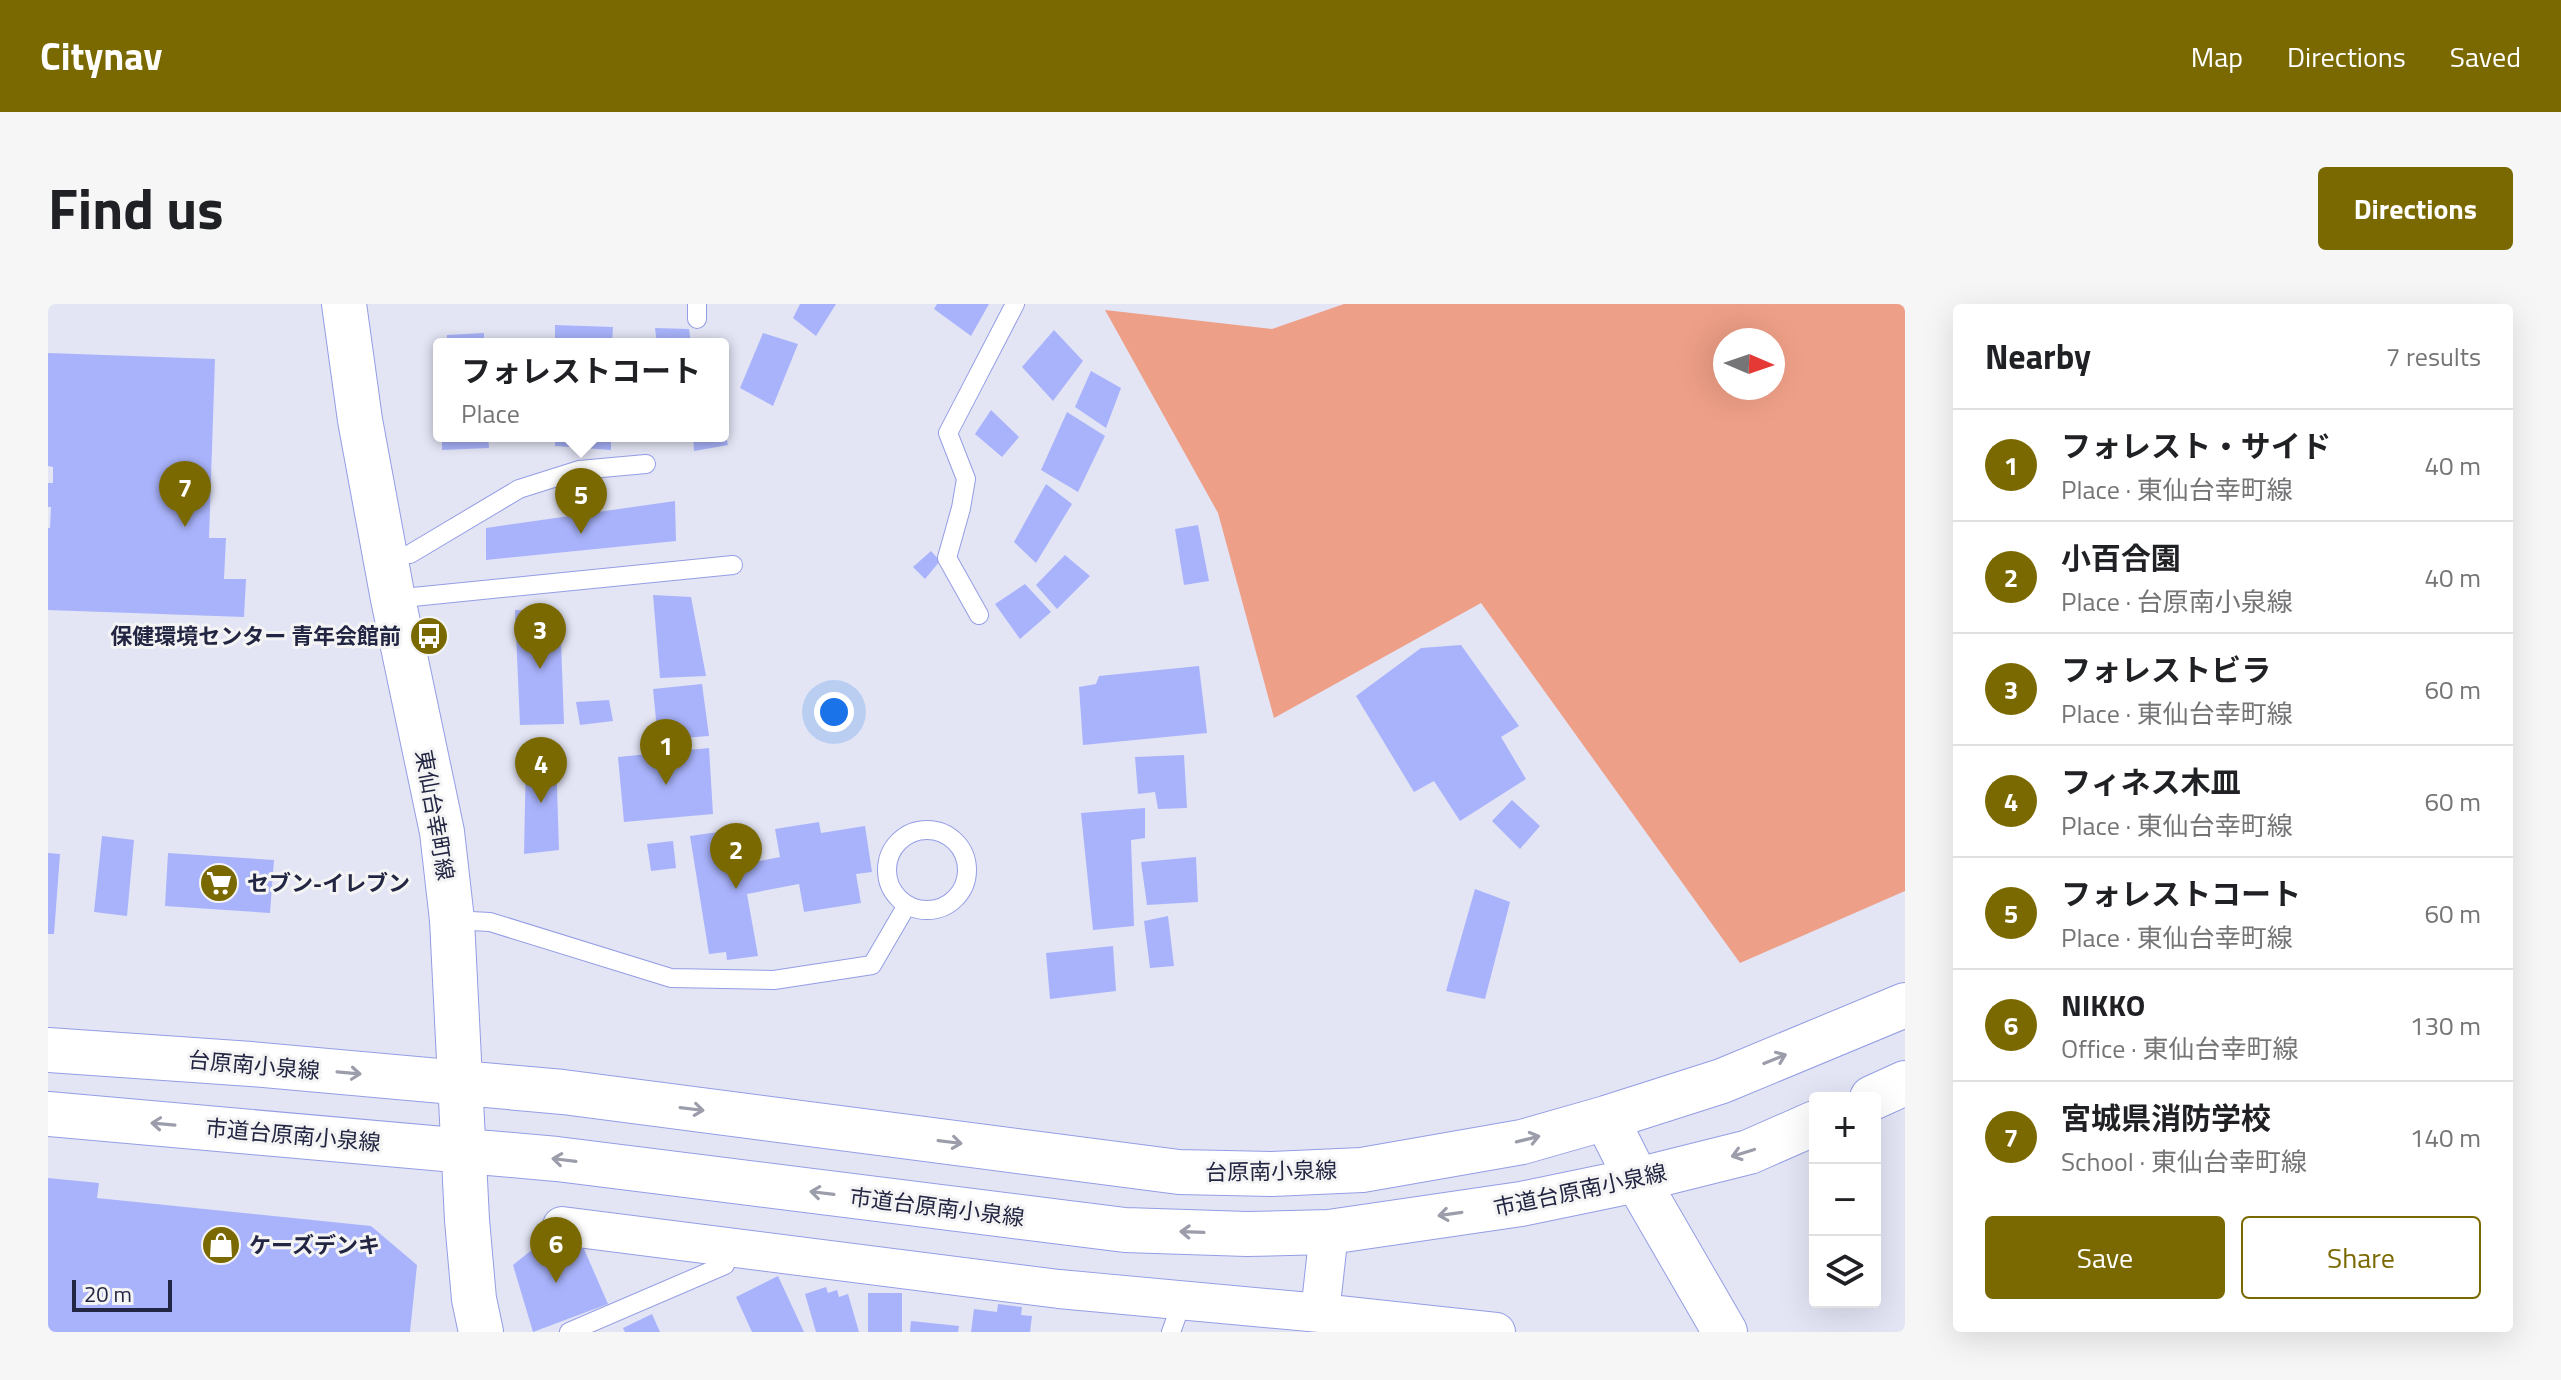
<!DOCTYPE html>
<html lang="en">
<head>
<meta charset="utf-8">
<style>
  body { margin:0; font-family:"Titillium Web","Noto Sans JP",sans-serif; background:#f6f6f6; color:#202124 }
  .controls { position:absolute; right:24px; bottom:24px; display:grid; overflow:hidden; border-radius:8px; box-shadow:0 8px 32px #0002 }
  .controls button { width:72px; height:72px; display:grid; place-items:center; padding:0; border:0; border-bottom:2px solid #e0e0e0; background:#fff; color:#202124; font:40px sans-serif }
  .compass { position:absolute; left:1665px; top:24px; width:72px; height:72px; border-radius:50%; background:#fff; box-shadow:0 8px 32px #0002; rotate:92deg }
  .scale { position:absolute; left:24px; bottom:20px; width:100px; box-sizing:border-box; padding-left:8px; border:4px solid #232642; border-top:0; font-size:22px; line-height:28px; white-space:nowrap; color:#232642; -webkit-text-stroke:6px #f4f4f4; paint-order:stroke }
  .you { position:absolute; left:786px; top:408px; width:28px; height:28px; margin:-20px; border:6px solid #fff; border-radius:50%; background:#1a73e8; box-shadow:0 0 0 12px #1a73e833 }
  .badge { display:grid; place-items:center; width:52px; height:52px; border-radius:50%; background:#7a6900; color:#fff; font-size:26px; font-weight:700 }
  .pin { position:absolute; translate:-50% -66px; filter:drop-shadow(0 2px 4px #0008) }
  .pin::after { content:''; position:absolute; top:42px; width:28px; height:24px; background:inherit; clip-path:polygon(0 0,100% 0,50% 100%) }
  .popup { position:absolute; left:385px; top:34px; width:296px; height:104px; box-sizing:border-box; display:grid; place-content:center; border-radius:8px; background:#fff; filter:drop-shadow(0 2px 6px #0005); font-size:26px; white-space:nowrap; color:#757577 }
  .popup b { font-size:30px; color:#202124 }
  .popup::after { content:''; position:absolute; left:50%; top:100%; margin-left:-16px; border:16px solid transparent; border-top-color:#fff }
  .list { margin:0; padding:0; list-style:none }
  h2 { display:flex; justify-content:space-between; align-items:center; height:104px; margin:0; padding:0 32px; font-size:34px }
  h2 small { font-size:26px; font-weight:400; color:#757577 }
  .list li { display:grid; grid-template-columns:52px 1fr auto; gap:24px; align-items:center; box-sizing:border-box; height:112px; padding:0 32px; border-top:2px solid #e0e0e0 }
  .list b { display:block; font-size:30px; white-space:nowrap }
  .list p { margin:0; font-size:26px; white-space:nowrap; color:#757577 }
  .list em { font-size:26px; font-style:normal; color:#757577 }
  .actions { display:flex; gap:16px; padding:24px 32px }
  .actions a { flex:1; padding:18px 0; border:2px solid #7a6900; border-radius:8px; text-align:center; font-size:28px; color:#7a6900 }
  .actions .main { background:#7a6900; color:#fff }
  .icon { flex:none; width:44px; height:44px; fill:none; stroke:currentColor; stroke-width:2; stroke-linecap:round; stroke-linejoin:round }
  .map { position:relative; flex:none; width:1857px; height:1028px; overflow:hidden; border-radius:8px }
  header { display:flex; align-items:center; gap:48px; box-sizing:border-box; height:112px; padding:0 40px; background:#7a6900; color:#fff }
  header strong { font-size:38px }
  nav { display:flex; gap:44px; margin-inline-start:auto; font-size:28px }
  .intro { display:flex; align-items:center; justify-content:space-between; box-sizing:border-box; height:192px; padding:0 48px }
  h1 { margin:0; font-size:56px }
  .button { padding:20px 36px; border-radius:8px; background:#7a6900; color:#fff; font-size:28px; font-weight:700 }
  main { display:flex; gap:48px; padding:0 48px }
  aside { flex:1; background:#fff; border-radius:8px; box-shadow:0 8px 32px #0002 }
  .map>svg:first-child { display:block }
</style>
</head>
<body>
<header>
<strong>Citynav</strong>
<nav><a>Map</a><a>Directions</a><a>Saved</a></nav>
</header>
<div class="intro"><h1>Find us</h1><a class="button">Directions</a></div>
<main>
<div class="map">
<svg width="1857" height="1028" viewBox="0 0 1857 1028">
  <rect width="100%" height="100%" fill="#e3e5f5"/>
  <!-- forest -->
  <path fill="#ee9f87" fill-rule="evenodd" d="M 1296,0 L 1857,0 L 1857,587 L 1692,659 L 1433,299 L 1226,414 L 1170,209 L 1057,6 L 1224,25 ZM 1677,36 L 1725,36 L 1725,84 L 1677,84 Z"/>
  <!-- building -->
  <path fill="#a9b3fb" d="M 752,0 L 788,0 L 768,32 L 745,14 Z
    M 889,0 L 941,0 L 923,32 L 886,5 Z
    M 507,21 L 565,23 L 564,40 L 507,40 Z
    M 607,24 L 641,25 L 643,40 L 609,40 Z
    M 1006,26 L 1035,57 L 1005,97 L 974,63 Z
    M 436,29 L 436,40 L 399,40 L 399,31 Z
    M 715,29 L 750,40 L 725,102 L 692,84 Z
    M 0,49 L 167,55 L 161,234 L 178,234 L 176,275 L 198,275 L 196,313 L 0,306 L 0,224 L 2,224 L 3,203 L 0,203 L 0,179 L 5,179 L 5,163 L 0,162 Z
    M 1043,67 L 1073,84 L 1058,124 L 1027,103 Z
    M 943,106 L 971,133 L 954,153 L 927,130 Z
    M 1019,108 L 1057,132 L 1030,188 L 993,166 Z
    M 675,120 L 680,141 L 646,147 L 645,132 L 675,132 Z
    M 394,132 L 440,132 L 441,144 L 394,146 Z
    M 507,132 L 563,132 L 563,146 L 507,142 Z
    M 998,180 L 1024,200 L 988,259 L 966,238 Z
    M 627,197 L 628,237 L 438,256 L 438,224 Z
    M 1150,221 L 1161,277 L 1136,281 L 1127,225 Z
    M 883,247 L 892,257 L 877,275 L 865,263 Z
    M 1017,251 L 1042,272 L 1009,305 L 988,281 Z
    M 977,280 L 1003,308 L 972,335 L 947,300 Z
    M 605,291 L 643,293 L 658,372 L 612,374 Z
    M 467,306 L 512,309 L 516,420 L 472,421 Z
    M 1413,341 L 1471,422 L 1453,433 L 1478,475 L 1412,517 L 1386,477 L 1366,488 L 1308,392 L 1373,344 Z
    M 1151,362 L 1159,429 L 1035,441 L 1031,383 L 1048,380 L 1051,372 Z
    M 654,380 L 661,432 L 610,436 L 605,385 Z
    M 561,396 L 565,417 L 532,421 L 528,398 Z
    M 661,444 L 665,510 L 576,518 L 570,453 Z
    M 508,451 L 511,546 L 476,550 L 478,452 Z
    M 1136,451 L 1139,504 L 1110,505 L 1107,488 L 1090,490 L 1087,453 Z
    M 1464,496 L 1492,522 L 1472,545 L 1444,517 Z
    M 1097,504 L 1097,534 L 1083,536 L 1086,622 L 1045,626 L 1033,509 Z
    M 771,518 L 773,529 L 817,522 L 824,568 L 808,570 L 813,599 L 756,608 L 751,580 L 699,590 L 710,652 L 679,656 L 678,648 L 661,650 L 642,532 L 685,526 L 692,561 L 732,553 L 727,525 Z
    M 54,532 L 86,536 L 79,612 L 46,608 Z
    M 625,537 L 628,564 L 603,567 L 599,540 Z
    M 0,549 L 12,550 L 6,630 L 0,630 Z
    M 120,549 L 226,556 L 222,609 L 117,602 Z
    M 1148,553 L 1150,598 L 1099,601 L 1093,558 Z
    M 1427,585 L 1462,598 L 1437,695 L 1398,687 Z
    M 1120,612 L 1126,662 L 1102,664 L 1096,617 Z
    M 1065,642 L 1068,687 L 1002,695 L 998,649 Z
    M 0,874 L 51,879 L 49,894 L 323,922 L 369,961 L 362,1028 L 0,1028 Z
    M 496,936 L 536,945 L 560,1000 L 485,1028 L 465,961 Z
    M 730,972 L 756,1028 L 704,1028 L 688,993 Z
    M 778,983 L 780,989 L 789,986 L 791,993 L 800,990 L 811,1028 L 768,1028 L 757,990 Z
    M 820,989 L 854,989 L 854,1028 L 820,1028 Z
    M 950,1000 L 974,1003 L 973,1011 L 984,1012 L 982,1028 L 923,1028 L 926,1005 L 949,1008 Z
    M 604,1010 L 612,1028 L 577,1028 L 575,1024 Z
    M 863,1017 L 911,1022 L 910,1028 L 862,1028 Z"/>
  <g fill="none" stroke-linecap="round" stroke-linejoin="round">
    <defs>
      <path id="service" d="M 649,15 L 649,0
        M 362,250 L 471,185 L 531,166 L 598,160
        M 345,295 L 685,261
        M 931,311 L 899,254 L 913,204 L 918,175 L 900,129 L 967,0
        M839 566a40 40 0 1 1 80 0a40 40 0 1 1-80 0Z
        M 404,616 L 442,618 L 623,674 L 726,676 L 824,661 L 859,601
        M 521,1028 L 677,961
        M 1123,1028 L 1134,998"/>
      <path id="minor" d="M 514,922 L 1011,985 L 1272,1009 L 1281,928
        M 1272,1009 L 1448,1028"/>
      <path id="tertiary" d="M 296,0 L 312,116 L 345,295 L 394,528 L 404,616 L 419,916 L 426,995 L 433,1028
        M 0,746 L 203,760 L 515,788 L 1131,868 L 1224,870 L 1314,866 L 1474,838 L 1558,814 L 1674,777 L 1857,701
        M 1824,794 L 1857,779
        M 0,810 L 509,855 L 1077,926 L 1199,930 L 1281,928 L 1473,900 L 1589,876 L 1701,848 L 1767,819
        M 1558,814 L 1589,876 L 1677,1028"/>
    </defs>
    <!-- service casing -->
    <use href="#service" stroke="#949de4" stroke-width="20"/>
    <!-- minor casing -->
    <use href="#minor" stroke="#949de4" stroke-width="40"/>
    <!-- tertiary casing -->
    <use href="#tertiary" stroke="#949de4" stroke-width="46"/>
    <!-- service -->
    <use href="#service" stroke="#fff" stroke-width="18"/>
    <!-- minor -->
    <use href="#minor" stroke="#fff" stroke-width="38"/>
    <!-- tertiary -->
    <use href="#tertiary" stroke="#fff" stroke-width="44"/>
  </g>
  <!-- one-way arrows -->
  <defs><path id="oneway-shaft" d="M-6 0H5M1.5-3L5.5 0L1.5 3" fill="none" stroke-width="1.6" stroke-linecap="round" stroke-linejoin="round" transform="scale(2)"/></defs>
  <g stroke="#9c9daa">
    <use href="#oneway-shaft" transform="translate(1727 755) rotate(-22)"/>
    <use href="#oneway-shaft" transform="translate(301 769) rotate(5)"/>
    <use href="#oneway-shaft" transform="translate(644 805) rotate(7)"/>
    <use href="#oneway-shaft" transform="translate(115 820) rotate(-175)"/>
    <use href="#oneway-shaft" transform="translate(1480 835) rotate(-14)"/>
    <use href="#oneway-shaft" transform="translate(902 838) rotate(7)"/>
    <use href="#oneway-shaft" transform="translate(1695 849) rotate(163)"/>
    <use href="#oneway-shaft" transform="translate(516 856) rotate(-173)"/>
    <use href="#oneway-shaft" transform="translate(774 889) rotate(-173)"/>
    <use href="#oneway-shaft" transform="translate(1402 910) rotate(172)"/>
    <use href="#oneway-shaft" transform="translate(1144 928) rotate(-178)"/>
  </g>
  <!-- icons -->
  <defs>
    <symbol id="bus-disc" viewBox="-11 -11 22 22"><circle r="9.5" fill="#7a6900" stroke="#f4f4f4"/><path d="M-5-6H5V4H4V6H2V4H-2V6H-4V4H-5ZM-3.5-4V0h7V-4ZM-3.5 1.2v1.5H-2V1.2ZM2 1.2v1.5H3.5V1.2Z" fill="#fff"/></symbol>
    <symbol id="supermarket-disc" viewBox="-11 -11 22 22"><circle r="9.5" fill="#7a6900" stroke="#f4f4f4"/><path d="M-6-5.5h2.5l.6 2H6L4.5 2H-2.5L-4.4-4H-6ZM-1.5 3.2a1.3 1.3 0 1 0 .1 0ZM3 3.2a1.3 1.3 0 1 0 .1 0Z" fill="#fff"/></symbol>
    <symbol id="shop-disc" viewBox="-11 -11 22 22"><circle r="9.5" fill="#7a6900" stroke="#f4f4f4"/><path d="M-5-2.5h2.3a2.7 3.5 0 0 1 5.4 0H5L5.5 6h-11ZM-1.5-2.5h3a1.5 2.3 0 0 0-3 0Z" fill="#fff"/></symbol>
  </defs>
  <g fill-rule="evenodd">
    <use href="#bus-disc" x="359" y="310" width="44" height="44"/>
    <use href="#supermarket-disc" x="149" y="557" width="44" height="44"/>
    <use href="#shop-disc" x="151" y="919" width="44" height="44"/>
  </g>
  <g text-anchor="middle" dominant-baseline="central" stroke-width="6" stroke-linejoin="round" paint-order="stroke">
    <!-- poi labels -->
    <g font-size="22" font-weight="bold" fill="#232642" stroke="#f4f4f4" text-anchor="start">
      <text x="353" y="332" text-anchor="end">保健環境センター 青年会館前</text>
      <text x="199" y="579">セブン-イレブン</text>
      <text x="201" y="941">ケーズデンキ</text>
    </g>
    <!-- street labels -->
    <g font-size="22" fill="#232642" stroke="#f4f4f4">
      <text transform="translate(387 511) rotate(80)">東仙台幸町線</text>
      <text transform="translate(206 761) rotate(5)">台原南小泉線</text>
      <text transform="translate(245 831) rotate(5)">市道台原南小泉線</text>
      <text transform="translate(1223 867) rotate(-1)">台原南小泉線</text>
      <text transform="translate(1532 886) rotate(-12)">市道台原南小泉線</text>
      <text transform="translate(889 903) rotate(7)">市道台原南小泉線</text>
    </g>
  </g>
</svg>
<div class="controls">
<button>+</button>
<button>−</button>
<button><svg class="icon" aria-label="layers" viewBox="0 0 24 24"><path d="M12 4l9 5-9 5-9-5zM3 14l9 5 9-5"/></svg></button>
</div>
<svg class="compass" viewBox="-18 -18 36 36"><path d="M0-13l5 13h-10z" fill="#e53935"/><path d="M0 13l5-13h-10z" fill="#757577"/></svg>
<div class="scale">20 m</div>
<div class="you"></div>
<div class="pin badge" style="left:618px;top:481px">1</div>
<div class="pin badge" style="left:688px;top:585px">2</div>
<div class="pin badge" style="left:492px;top:365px">3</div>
<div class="pin badge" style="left:493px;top:499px">4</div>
<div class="pin badge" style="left:533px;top:230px">5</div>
<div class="popup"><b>フォレストコート</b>Place</div>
<div class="pin badge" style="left:508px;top:979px">6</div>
<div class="pin badge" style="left:137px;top:223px">7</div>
</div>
<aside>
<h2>Nearby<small>7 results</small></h2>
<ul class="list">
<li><span class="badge">1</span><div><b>フォレスト・サイド</b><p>Place · 東仙台幸町線</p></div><em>40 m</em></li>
<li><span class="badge">2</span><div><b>小百合園</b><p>Place · 台原南小泉線</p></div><em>40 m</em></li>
<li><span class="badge">3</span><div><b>フォレストビラ</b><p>Place · 東仙台幸町線</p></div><em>60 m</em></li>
<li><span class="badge">4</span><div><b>フィネス木皿</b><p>Place · 東仙台幸町線</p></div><em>60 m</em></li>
<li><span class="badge">5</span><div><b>フォレストコート</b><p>Place · 東仙台幸町線</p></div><em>60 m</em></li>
<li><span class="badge">6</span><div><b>NIKKO</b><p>Office · 東仙台幸町線</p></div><em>130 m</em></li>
<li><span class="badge">7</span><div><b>宮城県消防学校</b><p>School · 東仙台幸町線</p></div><em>140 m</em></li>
</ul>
<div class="actions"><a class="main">Save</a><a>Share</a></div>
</aside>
</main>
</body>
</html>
